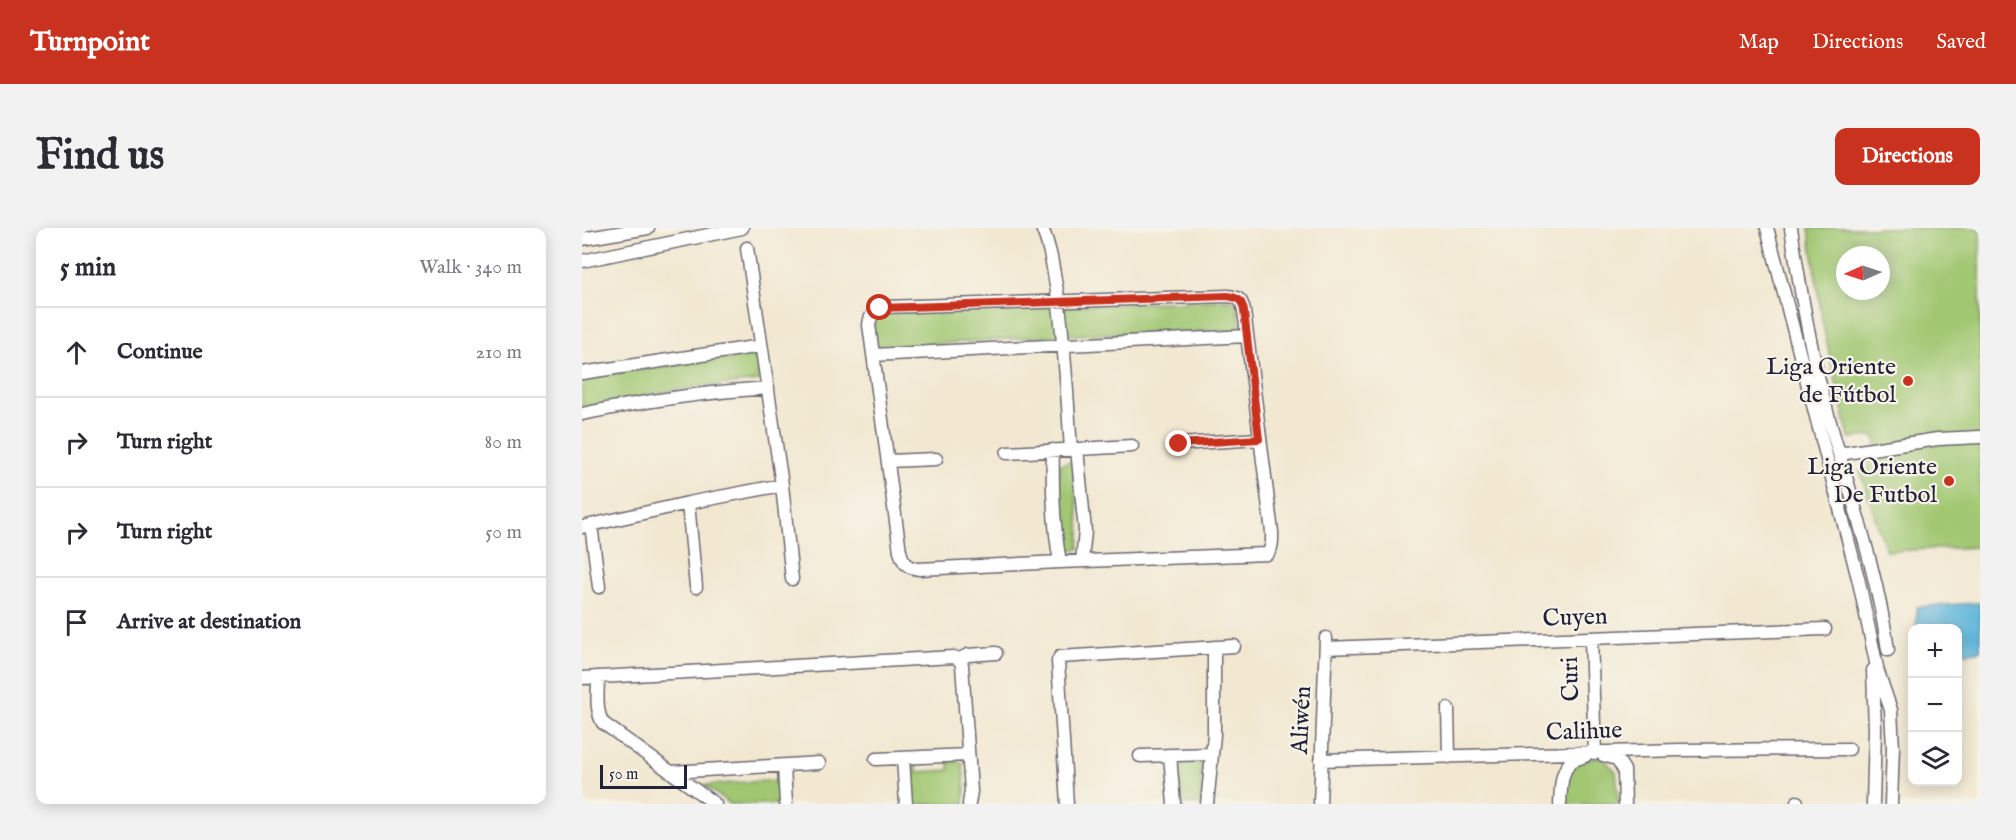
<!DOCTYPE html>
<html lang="en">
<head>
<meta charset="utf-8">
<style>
  body { margin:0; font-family:"IM FELL English",serif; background:#f2f2f3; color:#2b2b33 }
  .controls { position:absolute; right:18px; bottom:18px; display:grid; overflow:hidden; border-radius:12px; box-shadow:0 3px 15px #0003 }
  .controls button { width:54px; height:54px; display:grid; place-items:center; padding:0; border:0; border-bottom:2px solid #e1e1e2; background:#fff; color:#2b2b33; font:30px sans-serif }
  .compass { position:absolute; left:1254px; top:18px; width:54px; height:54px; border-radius:50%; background:#fff; box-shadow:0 3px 15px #0003; rotate:267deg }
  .scale { position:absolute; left:18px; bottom:15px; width:87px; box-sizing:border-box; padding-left:6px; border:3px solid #22223b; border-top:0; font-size:16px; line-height:21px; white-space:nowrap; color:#22223b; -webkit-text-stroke:4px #f7f3e8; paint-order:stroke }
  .stop { position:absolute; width:18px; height:18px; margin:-14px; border:4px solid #c8321e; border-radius:50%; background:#fff }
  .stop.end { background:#c8321e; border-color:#fff; box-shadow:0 2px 6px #0008 }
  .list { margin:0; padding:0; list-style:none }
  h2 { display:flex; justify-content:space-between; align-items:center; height:78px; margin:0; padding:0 24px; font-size:26px }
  h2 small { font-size:20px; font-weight:400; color:#7c7c81 }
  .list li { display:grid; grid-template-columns:39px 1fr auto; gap:18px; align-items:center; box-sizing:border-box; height:90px; padding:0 24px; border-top:2px solid #e1e1e2 }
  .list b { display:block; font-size:22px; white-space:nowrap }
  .list em { font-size:20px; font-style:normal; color:#7c7c81 }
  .icon { flex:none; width:33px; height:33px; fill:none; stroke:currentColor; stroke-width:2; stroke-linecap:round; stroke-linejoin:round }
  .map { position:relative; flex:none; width:1398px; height:576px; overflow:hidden; border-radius:12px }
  header { display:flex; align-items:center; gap:36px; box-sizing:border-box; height:84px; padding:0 30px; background:#c8321e; color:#fff }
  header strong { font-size:28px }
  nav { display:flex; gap:33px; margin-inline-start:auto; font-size:21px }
  .intro { display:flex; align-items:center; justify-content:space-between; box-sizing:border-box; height:144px; padding:0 36px }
  h1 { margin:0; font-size:42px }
  .button { padding:15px 27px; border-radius:12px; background:#c8321e; color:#fff; font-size:21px; font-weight:700 }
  main { display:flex; gap:36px; padding:0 36px }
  aside { flex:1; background:#fff; border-radius:12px; box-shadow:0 3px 15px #0003 }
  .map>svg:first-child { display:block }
</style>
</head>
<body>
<header>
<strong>Turnpoint</strong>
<nav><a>Map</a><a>Directions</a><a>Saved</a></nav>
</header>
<div class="intro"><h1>Find us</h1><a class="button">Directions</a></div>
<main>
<aside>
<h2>5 min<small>Walk · 340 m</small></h2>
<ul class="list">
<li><svg class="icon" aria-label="ahead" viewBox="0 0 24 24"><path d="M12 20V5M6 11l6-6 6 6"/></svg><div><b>Continue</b></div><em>210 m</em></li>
<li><svg class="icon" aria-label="right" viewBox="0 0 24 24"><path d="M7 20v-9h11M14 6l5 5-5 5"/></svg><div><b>Turn right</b></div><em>80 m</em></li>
<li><svg class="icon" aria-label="right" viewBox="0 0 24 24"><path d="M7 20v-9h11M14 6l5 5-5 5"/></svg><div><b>Turn right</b></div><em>50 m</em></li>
<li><svg class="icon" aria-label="arrive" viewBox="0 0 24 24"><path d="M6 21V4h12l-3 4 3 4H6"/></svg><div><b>Arrive at destination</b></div></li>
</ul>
</aside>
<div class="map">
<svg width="1398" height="576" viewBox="0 0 1398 576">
  <rect width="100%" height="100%" fill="#f7f3e8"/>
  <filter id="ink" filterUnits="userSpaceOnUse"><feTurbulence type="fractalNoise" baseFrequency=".0167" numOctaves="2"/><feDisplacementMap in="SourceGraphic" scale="12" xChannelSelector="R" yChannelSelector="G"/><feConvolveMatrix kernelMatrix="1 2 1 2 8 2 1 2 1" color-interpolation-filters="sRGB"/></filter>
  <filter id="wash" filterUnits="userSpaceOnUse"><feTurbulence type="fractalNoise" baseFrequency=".008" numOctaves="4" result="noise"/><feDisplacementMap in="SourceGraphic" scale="24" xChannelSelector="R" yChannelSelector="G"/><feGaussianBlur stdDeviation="1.35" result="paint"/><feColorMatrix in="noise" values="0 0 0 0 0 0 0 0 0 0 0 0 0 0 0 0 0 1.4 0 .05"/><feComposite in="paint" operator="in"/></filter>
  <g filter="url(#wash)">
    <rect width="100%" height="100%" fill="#f2e8d1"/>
    <!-- green -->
    <path fill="#a1c772" stroke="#627456" stroke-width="1.5" fill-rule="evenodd" d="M 1227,0 L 1398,0 L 1398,319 L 1304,323 L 1278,243 L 1286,243 L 1287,231 L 1295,229 L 1293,208 L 1267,210 L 1241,98 ZM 1263,27 L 1299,27 L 1299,63 L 1263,63 Z
      M 645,72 L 655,74 L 659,102 L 485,107 L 293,120 L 291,101 L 294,88 L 299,84 Z
      M 174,126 L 177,153 L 92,162 L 0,180 L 0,152 L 27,146 Z
      M 491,233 L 498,305 L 497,321 L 485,322 L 478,303 L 473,264 L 478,236 Z
      M 1020,530 L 1034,543 L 1037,576 L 979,576 L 980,555 L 998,531 Z
      M 598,532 L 617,532 L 620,536 L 618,576 L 599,576 L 596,536 Z
      M 367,533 L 377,533 L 381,536 L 383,561 L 382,576 L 329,576 L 328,537 L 334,536 L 335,544 L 367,542 Z
      M 195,552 L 196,576 L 148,576 L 122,557 Z"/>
    <!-- water -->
    <path fill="#5eb6db" stroke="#406c8b" stroke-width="1.5" d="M 1395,375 L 1398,375 L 1398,422 L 1395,424 L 1376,426 L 1376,400 L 1334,400 L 1335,379 Z"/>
  </g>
  <g filter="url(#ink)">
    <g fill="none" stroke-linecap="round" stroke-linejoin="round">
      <defs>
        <path id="minor" d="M 460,0 C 469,21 471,41 475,63 C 483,116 485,168 489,221
          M 1185,0 L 1277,354 L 1296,444 L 1309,482 L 1311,520 L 1309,576
          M 1209,0 C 1217,54 1226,108 1239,161 C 1261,248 1294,333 1306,422
          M 0,11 L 66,0
          M 165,20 L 200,257 L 210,351
          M 0,33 L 160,0
          M 646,68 C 657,69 660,72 662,83 L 690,304 C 690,312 691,320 685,326 L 478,334 L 337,341 C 325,340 321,335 318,323 L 287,97 C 288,87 293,81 303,79 Z
          M 291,127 L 665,108
          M 0,145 L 179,118
          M 0,186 C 62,173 123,164 186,160
          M 597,216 L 677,211
          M 495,221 L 503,303 L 500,333
          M 471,222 C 470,260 471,296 478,334
          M 425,225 L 550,218
          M 1257,226 L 1356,211 L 1398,209
          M 306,233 L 354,231
          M 106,275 L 114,359
          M 9,297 L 17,359
          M 0,299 L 106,275 L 200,257
          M 1009,411 L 1013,525
          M 744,420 L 1243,401
          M 377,431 L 380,437 L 389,563 L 387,576
          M 16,449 C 16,463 13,483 21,495 L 133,576
          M 0,450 L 371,429 L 377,431 L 386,427 L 414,425
          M 866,481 L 867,529
          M 588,527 L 592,576
          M 1021,527 L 1035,531 L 1042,542 L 1043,576
          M 558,528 L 630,526
          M 321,530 L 324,576
          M 294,531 L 386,527
          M 739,532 L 1097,522 L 1267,521
          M 202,538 L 204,576
          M 89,544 L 237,535
          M 1215,574 L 1215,576
          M 485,576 L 476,433 L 478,429 L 652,418
          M 625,576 L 632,507 L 632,419
          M 738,576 L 744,410
          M 978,576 C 979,563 978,544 989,534 C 992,531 999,530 1003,528
          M 1291,576 L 1293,502 L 1291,442"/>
      </defs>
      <!-- minor casing -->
      <use href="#minor" stroke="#6b6770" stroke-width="15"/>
      <!-- minor -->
      <use href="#minor" stroke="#fff" stroke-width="12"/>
    </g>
  </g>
  <g fill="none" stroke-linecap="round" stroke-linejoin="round" filter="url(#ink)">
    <!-- route -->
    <path stroke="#c8321e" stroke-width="8" d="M 298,80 L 646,68 C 657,70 660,72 662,83 L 677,211 L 597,216"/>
  </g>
  <!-- markers -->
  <g fill="#c8321e" stroke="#f7f3e8" stroke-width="2">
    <circle cx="1326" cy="153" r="6"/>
    <circle cx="1367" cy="253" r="6"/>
  </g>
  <g text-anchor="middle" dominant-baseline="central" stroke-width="4.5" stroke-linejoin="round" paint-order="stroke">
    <!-- poi labels -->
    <g font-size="24" fill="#22223b" stroke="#f7f3e8" text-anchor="end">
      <text x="1314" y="139">Liga Oriente<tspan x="1314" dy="28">de Fútbol</tspan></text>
      <text x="1355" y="239">Liga Oriente<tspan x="1355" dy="28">De Futbol</tspan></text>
    </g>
    <!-- street labels -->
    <g font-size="24" fill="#22223b" stroke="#f7f3e8">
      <text transform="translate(993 390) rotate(-2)">Cuyen</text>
      <text transform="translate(989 451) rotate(-92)">Curi</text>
      <text transform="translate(720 492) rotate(-87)">Aliwén</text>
      <text transform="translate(1002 504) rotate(-2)">Calihue</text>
    </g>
  </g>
</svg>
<div class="controls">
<button>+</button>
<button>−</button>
<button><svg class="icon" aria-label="layers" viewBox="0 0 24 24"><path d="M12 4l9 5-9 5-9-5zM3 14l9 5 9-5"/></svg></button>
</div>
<svg class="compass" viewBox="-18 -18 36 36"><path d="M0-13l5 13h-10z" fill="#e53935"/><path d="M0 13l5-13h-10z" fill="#7c7c81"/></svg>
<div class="scale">50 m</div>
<div class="stop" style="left:298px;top:80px"></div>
<div class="stop end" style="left:597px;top:216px"></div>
</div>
</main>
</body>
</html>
